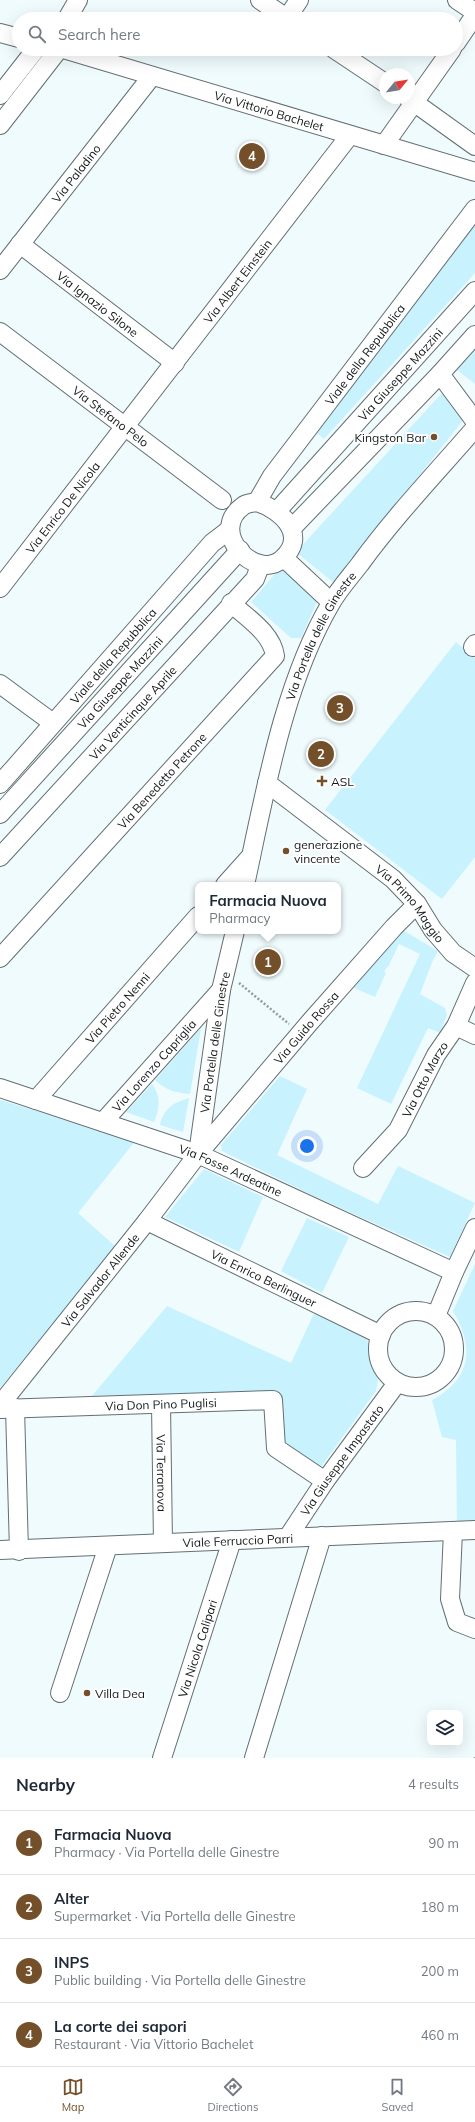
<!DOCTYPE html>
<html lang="en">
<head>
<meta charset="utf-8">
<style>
  body { margin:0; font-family:Mulish,sans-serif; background:#f6f6f7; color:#1f2937 }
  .controls { position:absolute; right:12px; bottom:12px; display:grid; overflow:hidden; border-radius:8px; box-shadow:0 4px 16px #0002 }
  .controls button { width:36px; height:36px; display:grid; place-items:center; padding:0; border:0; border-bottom:1px solid #e0e1e3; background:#fff; color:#1f2937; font:20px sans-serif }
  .compass { position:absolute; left:379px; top:68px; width:36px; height:36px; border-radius:50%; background:#fff; box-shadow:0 4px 16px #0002; rotate:60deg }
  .you { position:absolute; left:307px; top:1146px; width:14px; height:14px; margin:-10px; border:3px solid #fff; border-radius:50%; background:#1a73e8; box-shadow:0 0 0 6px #1a73e833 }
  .badge { display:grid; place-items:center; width:26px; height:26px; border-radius:50%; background:#74502a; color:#fff; font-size:13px; font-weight:700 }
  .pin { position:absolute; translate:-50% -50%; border:2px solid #fff; box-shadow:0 1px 4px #0006 }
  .popup { position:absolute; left:195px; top:882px; width:146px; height:52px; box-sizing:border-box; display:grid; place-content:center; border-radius:8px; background:#fff; filter:drop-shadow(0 1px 3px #0005); font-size:13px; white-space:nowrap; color:#747a83 }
  .popup b { font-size:15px; color:#1f2937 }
  .popup::after { content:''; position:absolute; left:50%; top:100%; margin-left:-8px; border:8px solid transparent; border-top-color:#fff }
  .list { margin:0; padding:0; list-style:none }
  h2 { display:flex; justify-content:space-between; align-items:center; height:52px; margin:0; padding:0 16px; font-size:17px }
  h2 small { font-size:13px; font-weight:400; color:#747a83 }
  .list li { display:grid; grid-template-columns:26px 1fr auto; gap:12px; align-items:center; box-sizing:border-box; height:64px; padding:0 16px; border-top:1px solid #e0e1e3 }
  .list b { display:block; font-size:15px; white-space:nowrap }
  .list p { margin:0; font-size:13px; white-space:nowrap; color:#747a83 }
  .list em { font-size:13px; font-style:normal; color:#747a83 }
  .icon { flex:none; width:22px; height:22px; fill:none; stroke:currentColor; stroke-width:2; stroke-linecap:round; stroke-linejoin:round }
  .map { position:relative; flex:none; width:475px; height:1758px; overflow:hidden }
  .search { position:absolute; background:#fff; box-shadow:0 4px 16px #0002; left:12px; right:12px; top:12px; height:44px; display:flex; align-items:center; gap:10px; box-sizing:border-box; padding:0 14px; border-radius:22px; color:#747a83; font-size:15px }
  .sheet { height:308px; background:#fff }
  nav { display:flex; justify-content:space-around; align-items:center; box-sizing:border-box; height:56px; border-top:1px solid #e0e1e3; background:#fff; font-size:11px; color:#747a83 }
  nav a { display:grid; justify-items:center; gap:2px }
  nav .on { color:#74502a }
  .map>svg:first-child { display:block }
</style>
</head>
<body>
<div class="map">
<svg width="475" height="1758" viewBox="0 0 475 1758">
  <rect width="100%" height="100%" fill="#f0fbfe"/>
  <!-- green -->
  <path fill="#c8f2fe" d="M 475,222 L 475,273 L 324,439 L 317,433 Z
    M 475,348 L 475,384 L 456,369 Z
    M 443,392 L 464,419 L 334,583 L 296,552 Z
    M 280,568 L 317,602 L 301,638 L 291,638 L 251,602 Z
    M 456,642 L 475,658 L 475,857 L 442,899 L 325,810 Z
    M 401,929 L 438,951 L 433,960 L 420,994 L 445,1008 L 447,1015 L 440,1033 L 428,1028 L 391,1104 L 357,1088 L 420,954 L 399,944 L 388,967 L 387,967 L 384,972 L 386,973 L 375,997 L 354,988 Z
    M 201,1028 L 190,1094 C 175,1093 166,1090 155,1080 Z
    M 280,1076 L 307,1089 L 277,1155 L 378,1204 L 398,1166 L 475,1203 L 450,1257 L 318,1198 L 222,1151 L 221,1145 Z
    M 152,1084 C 161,1096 160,1109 154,1122 L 126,1112 Z
    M 189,1098 L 183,1132 L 160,1125 C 164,1108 173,1103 189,1098 Z
    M 0,1100 L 136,1140 L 78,1213 L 116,1247 L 0,1388 Z
    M 204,1169 L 263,1197 L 239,1252 L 165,1217 Z
    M 307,1218 L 349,1237 L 322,1293 L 281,1271 Z
    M 475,1264 L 475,1525 L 457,1526 L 456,1440 L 442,1437 L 432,1400 C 471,1379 475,1348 453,1311 Z
    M 167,1306 L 291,1363 L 315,1311 L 367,1337 L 371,1365 L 378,1379 L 376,1391 L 321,1467 L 281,1439 L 278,1392 L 92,1396 Z"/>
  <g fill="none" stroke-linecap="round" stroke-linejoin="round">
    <defs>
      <g id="minor">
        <path d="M 260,0 L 288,19"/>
        <path d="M 457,0 L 475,12"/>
        <path d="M 287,18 L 299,0"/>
        <path d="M 67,19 L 78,0"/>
        <path d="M 0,33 L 19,38"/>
        <path d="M 456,43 L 475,15"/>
        <path id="s1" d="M 63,49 L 475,172"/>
        <path d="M 334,49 L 385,83"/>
        <path d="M 0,95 L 36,49"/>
        <path d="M 408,98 L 475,146"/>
        <path d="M 0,125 L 59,49"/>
        <path d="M 384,145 L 452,49"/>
        <path id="s2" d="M 20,244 L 175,363"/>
        <path id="s3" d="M 0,270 L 152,76"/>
        <path id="s4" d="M 0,332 L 222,500"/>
        <path d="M 440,374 L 475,421"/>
        <path id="s5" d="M 257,502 L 272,476 L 475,209"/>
        <path d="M 257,502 C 282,510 309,536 282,559 C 256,582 207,532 243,506 C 246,503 253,503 257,502 Z"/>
        <path id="s6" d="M 277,511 L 475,291"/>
        <path d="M 292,528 L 440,374 L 475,335"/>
        <path d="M 284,558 L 331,602"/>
        <path id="s7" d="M 0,588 L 350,135"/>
        <path d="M 473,647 L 475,644"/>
        <path d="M 0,684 L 53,723"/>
        <path id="s8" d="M 267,783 L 393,879 L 417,904 L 433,930 L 453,953 L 475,968"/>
        <path id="s9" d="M 0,784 L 212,543 L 229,530"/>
        <path id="s10" d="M 0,814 L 240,550"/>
        <path id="s11" d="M 0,857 L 255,579 L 260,566"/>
        <path d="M 225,885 L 251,856"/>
        <path id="s12" d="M 245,885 C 265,793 283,685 331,603 C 339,589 350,577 360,564 C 395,516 436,473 475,428"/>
        <path id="s13" d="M 0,958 L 275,656 C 272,633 247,618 231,603"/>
        <path d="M 456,1026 L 475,1035"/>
        <path id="s14" d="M 0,1088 L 198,1154 L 454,1272"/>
        <path id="s15" d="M 36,1100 L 198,916"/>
        <path id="s16" d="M 103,1122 L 221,990"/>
        <path id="s17" d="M 198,1154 L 221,990 L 235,931"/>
        <path id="s18" d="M 363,1168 L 398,1130 L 436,1055 L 456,1026 L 475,983"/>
        <path id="s19" d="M 147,1221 L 381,1335"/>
        <circle cx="416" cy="1349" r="38"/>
        <path d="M 436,1316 L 454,1272 L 475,1228"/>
        <path id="s20" d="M 161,1404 L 163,1543"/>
        <path id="s21" d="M 0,1405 L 147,1221 L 198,1154 L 310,1022 L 394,927 L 417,904"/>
        <path d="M 15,1408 L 19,1551"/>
        <path id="s22" d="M 0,1409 L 273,1400 L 276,1448 L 325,1481"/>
        <path d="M 453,1531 L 450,1599 L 457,1622 L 475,1629"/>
        <path id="s23" d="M 288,1537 L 325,1481 L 397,1383"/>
        <path id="s24" d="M 0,1550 L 475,1530"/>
        <path d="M 60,1693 L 108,1546"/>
        <path id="s25" d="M 162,1758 L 232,1540"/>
        <path d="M 254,1758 L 322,1536"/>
      </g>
    </defs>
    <!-- minor casing -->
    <use href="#minor" stroke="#636f72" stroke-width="20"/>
    <!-- path -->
    <path stroke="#939b9d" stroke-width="2.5" stroke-dasharray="2 2" stroke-linecap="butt" d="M 239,983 L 289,1024
      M 475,1758 L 475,1757"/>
    <!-- minor -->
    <use href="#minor" stroke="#fff" stroke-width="18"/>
  </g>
  <!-- markers -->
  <g fill="#74502a" stroke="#fff" stroke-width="1.5">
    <circle cx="434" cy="437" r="4"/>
    <path d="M320 775h4v4h4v4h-4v4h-4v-4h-4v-4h4z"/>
    <circle cx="286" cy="851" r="4"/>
    <circle cx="87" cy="1693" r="4"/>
  </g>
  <g text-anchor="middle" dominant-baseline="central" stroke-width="4" stroke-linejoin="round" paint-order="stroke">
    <!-- street labels -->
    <g font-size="12" fill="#131819" stroke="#fff">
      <text stroke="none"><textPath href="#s1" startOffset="215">Via Vittorio Bachelet</textPath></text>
      <text stroke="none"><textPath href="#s3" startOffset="123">Via Paladino</textPath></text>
      <text stroke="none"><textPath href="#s7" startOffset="388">Via Albert Einstein</textPath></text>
      <text stroke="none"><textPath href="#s2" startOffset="98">Via Ignazio Silone</textPath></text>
      <text stroke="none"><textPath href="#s5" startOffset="183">Viale della Repubblica</textPath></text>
      <text stroke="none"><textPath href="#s6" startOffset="184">Via Giuseppe Mazzini</textPath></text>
      <text stroke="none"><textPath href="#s4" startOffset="139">Via Stefano Pelo</textPath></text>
      <text stroke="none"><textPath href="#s7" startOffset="102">Via Enrico De Nicola</textPath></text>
      <text stroke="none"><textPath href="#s12" startOffset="262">Via Portella delle Ginestre</textPath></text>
      <text stroke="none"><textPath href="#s9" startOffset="171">Viale della Repubblica</textPath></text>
      <text stroke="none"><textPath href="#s10" startOffset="178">Via Giuseppe Mazzini</textPath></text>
      <text stroke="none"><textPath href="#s11" startOffset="196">Via Venticinque Aprile</textPath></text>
      <text stroke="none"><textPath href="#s13" startOffset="240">Via Benedetto Petrone</textPath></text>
      <text stroke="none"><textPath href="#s8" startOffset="188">Via Primo Maggio</textPath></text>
      <text stroke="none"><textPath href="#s15" startOffset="123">Via Pietro Nenni</textPath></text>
      <text stroke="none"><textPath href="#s21" startOffset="486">Via Guido Rossa</textPath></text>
      <text stroke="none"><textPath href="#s17" startOffset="113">Via Portella delle Ginestre</textPath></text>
      <text stroke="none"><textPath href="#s16" startOffset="76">Via Lorenzo Capriglia</textPath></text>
      <text stroke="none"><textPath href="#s18" startOffset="109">Via Otto Marzo</textPath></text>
      <text stroke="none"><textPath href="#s14" startOffset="245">Via Fosse Ardeatine</textPath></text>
      <text stroke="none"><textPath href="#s19" startOffset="130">Via Enrico Berlinguer</textPath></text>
      <text stroke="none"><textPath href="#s21" startOffset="160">Via Salvador Allende</textPath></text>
      <text stroke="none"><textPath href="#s22" startOffset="161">Via Don Pino Puglisi</textPath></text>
      <text stroke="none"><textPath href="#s23" startOffset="94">Via Giuseppe Impastato</textPath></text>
      <text stroke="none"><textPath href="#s20" startOffset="69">Via Terranova</textPath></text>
      <text stroke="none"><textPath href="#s24" startOffset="238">Viale Ferruccio Parri</textPath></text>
      <text stroke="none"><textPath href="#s25" startOffset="115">Via Nicola Calipari</textPath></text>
    </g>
    <!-- poi labels -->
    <g font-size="12" fill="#131819" stroke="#fff" text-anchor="start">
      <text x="426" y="437" text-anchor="end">Kingston Bar</text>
      <text x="331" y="781">ASL</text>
      <text x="294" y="844">generazione<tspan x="294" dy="14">vincente</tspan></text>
      <text x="95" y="1693">Villa Dea</text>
    </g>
  </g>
</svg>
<div class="controls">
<button><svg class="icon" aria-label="layers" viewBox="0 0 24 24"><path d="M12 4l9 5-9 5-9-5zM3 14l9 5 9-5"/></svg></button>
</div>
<svg class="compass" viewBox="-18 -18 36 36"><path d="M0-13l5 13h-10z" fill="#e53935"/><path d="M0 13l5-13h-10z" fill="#747a83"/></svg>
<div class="you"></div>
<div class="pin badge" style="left:268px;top:962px">1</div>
<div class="popup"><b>Farmacia Nuova</b>Pharmacy</div>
<div class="pin badge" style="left:321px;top:754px">2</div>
<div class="pin badge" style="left:340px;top:708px">3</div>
<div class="pin badge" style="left:252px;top:156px">4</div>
<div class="search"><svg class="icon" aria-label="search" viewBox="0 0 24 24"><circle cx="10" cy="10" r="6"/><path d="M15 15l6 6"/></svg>Search here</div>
</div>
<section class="sheet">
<h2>Nearby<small>4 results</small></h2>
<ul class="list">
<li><span class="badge">1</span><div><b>Farmacia Nuova</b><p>Pharmacy · Via Portella delle Ginestre</p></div><em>90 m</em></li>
<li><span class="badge">2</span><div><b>Alter</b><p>Supermarket · Via Portella delle Ginestre</p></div><em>180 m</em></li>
<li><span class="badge">3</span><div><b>INPS</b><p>Public building · Via Portella delle Ginestre</p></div><em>200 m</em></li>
<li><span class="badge">4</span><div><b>La corte dei sapori</b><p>Restaurant · Via Vittorio Bachelet</p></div><em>460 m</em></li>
</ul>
</section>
<nav>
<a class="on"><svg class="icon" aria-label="map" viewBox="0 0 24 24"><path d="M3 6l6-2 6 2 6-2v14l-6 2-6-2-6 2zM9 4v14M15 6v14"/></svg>Map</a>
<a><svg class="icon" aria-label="directions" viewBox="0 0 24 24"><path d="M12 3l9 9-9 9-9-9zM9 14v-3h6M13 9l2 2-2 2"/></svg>Directions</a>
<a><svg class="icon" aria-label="saved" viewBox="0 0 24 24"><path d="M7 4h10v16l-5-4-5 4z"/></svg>Saved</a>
</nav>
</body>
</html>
